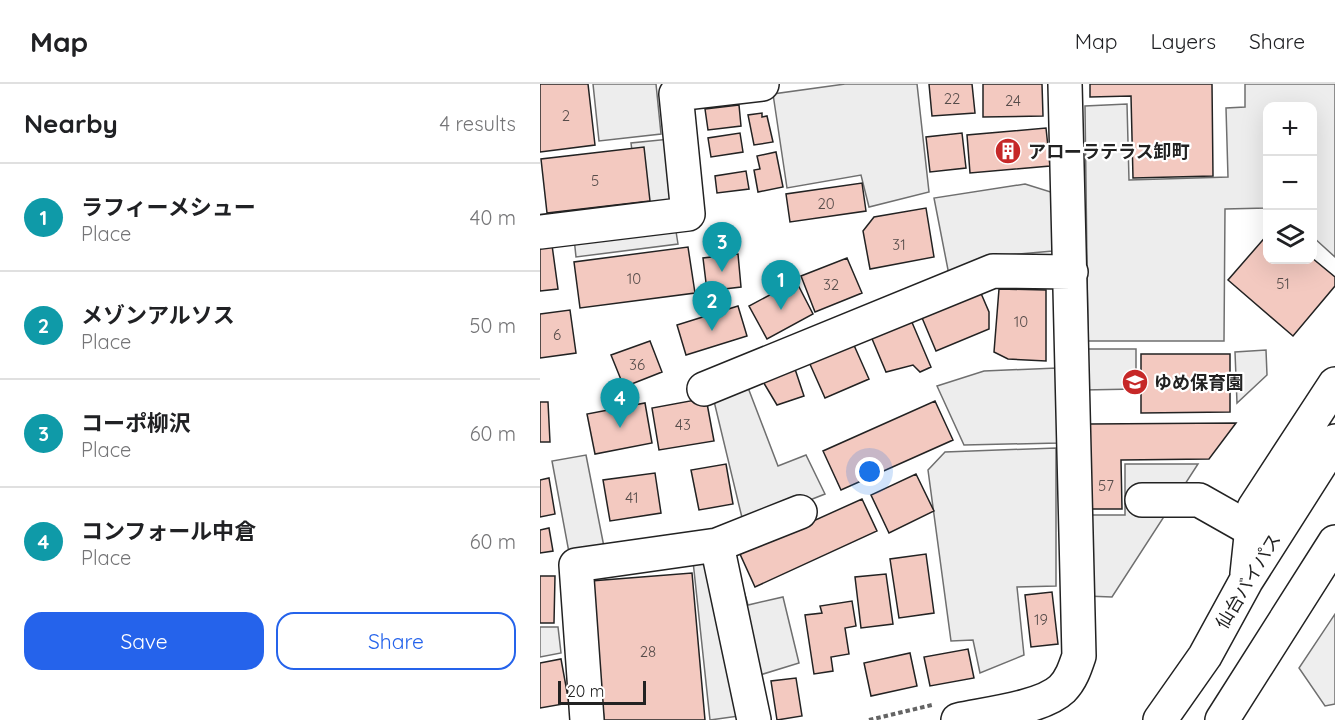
<!DOCTYPE html>
<html lang="en">
<head>
<meta charset="utf-8">
<style>
  body { margin:0; font-family:Quicksand,"Noto Sans JP",sans-serif; background:#f6f6f6; color:#202124 }
  .controls { position:absolute; right:18px; top:18px; display:grid; overflow:hidden; border-radius:12px; box-shadow:0 6px 24px #0002 }
  .controls button { width:54px; height:54px; display:grid; place-items:center; padding:0; border:0; border-bottom:2px solid #e0e0e0; background:#fff; color:#202124; font:30px sans-serif }
  .scale { position:absolute; left:18px; bottom:15px; width:88px; box-sizing:border-box; padding-left:6px; border:3px solid #222; border-top:0; font-size:16px; line-height:21px; white-space:nowrap; color:#222; -webkit-text-stroke:4px #fff; paint-order:stroke }
  .you { position:absolute; left:330px; top:388px; width:21px; height:21px; margin:-15px; border:4px solid #fff; border-radius:50%; background:#1a73e8; box-shadow:0 0 0 9px #1a73e833 }
  .badge { display:grid; place-items:center; width:39px; height:39px; border-radius:50%; background:#2563eb; color:#fff; font-size:20px; font-weight:700 }
  .pin { position:absolute; translate:-50% -50px; filter:drop-shadow(0 2px 3px #0008) }
  .pin::after { content:''; position:absolute; top:32px; width:21px; height:18px; background:inherit; clip-path:polygon(0 0,100% 0,50% 100%) }
  .list { margin:0; padding:0; list-style:none }
  h2 { display:flex; justify-content:space-between; align-items:center; height:78px; margin:0; padding:0 24px; font-size:26px }
  h2 small { font-size:20px; font-weight:400; color:#757577 }
  .list li { display:grid; grid-template-columns:39px 1fr auto; gap:18px; align-items:center; box-sizing:border-box; height:108px; padding:0 24px; border-top:2px solid #e0e0e0 }
  .list b { display:block; font-size:22px; white-space:nowrap }
  .list p { margin:0; font-size:20px; white-space:nowrap; color:#757577 }
  .list em { font-size:20px; font-style:normal; color:#757577 }
  .actions { display:flex; gap:12px; padding:18px 24px }
  .actions a { flex:1; padding:14px 0; border:2px solid #2563eb; border-radius:18px; text-align:center; font-size:21px; color:#2563eb }
  .actions .main { background:#2563eb; color:#fff }
  .icon { flex:none; width:33px; height:33px; fill:none; stroke:currentColor; stroke-width:2; stroke-linecap:round; stroke-linejoin:round }
  .map { position:relative; flex:none; width:795px; height:636px; overflow:hidden }
  header { display:flex; align-items:center; gap:36px; box-sizing:border-box; height:84px; padding:0 30px; background:#fff; border-bottom:2px solid #e0e0e0 }
  header strong { font-size:28px }
  nav { display:flex; gap:33px; margin-inline-start:auto; font-size:21px }
  main { display:flex }
  aside { flex:1; background:#fff }
  .map>svg:first-child { display:block }
</style>
</head>
<body>
<header>
<strong>Map</strong>
<nav><a>Map</a><a>Layers</a><a>Share</a></nav>
</header>
<main>
<aside>
<h2>Nearby<small>4 results</small></h2>
<ul class="list">
<li><span class="badge" style="background:#0f9aa8">1</span><div><b>ラフィーメシュー</b><p>Place</p></div><em>40 m</em></li>
<li><span class="badge" style="background:#0f9aa8">2</span><div><b>メゾンアルソス</b><p>Place</p></div><em>50 m</em></li>
<li><span class="badge" style="background:#0f9aa8">3</span><div><b>コーポ柳沢</b><p>Place</p></div><em>60 m</em></li>
<li><span class="badge" style="background:#0f9aa8">4</span><div><b>コンフォール中倉</b><p>Place</p></div><em>60 m</em></li>
</ul>
<div class="actions"><a class="main">Save</a><a>Share</a></div>
</aside>
<div class="map">
<svg width="795" height="636" viewBox="0 0 795 636">
  <rect width="100%" height="100%" fill="#fff"/>
  <!-- green -->
  <path fill="#eee" stroke="#6f6f6f" stroke-width="1.5" d="M 795,530 L 795,620 L 785,622 L 759,584 Z"/>
  <!-- parking -->
  <path fill="#ededed" stroke="#6f6f6f" stroke-width="1.5" d="M 53,0 L 116,0 L 121,50 L 59,57 Z
    M 305,0 L 377,0 L 389,108 L 329,123 L 321,91 L 247,104 L 233,10 Z
    M 705,0 L 795,0 L 795,173 L 773,153 L 772,22 L 728,22 L 727,124 L 685,125 L 684,257 L 548,257 L 545,22 L 587,20 L 589,96 L 688,93 L 686,24 L 705,23 Z
    M 130,55 L 137,118 L 99,122 L 91,59 Z
    M 485,100 L 514,109 L 513,167 L 456,172 L 409,191 L 394,114 Z
    M 135,141 L 138,160 L 36,173 L 34,154 Z
    M 543,265 L 596,265 L 596,305 L 543,306 Z
    M 726,266 L 727,291 L 697,319 L 695,268 Z
    M 517,284 L 519,359 L 424,361 L 397,302 L 444,287 Z
    M 207,301 L 238,382 L 266,371 L 285,410 L 204,442 L 173,313 Z
    M 516,364 L 516,502 L 477,503 L 484,571 L 440,589 L 433,556 L 411,557 L 388,386 L 405,368 Z
    M 46,371 L 65,468 L 30,474 L 12,377 Z
    M 585,380 L 658,380 L 572,513 L 546,512 L 546,431 L 585,431 Z
    M 192,466 L 208,521 L 243,513 L 259,579 L 220,591 L 228,628 L 170,636 L 153,477 Z
    M 0,543 L 18,543 L 21,569 L 0,573 Z"/>
  <!-- building -->
  <path fill="#f3c9c0" stroke="#222" stroke-width="1.5" d="M 0,0 L 48,0 L 55,61 L 0,68 Z
    M 389,0 L 432,0 L 435,29 L 392,32 Z
    M 443,0 L 502,0 L 503,32 L 443,33 Z
    M 550,0 L 672,0 L 673,92 L 593,94 L 591,12 L 550,13 Z
    M 199,21 L 201,42 L 168,46 L 165,25 Z
    M 222,29 L 222,33 L 227,32 L 233,58 L 214,61 L 208,31 Z
    M 506,44 L 510,82 L 430,89 L 427,51 Z
    M 200,49 L 203,68 L 171,73 L 168,54 Z
    M 422,49 L 426,84 L 390,88 L 386,53 Z
    M 104,63 L 110,117 L 7,129 L 1,75 Z
    M 236,68 L 243,103 L 218,108 L 214,86 L 220,85 L 217,72 Z
    M 206,87 L 209,105 L 177,109 L 175,92 Z
    M 322,99 L 326,127 L 250,138 L 246,110 Z
    M 386,124 L 394,173 L 330,185 L 323,147 L 334,133 Z
    M 728,150 L 728,176 L 772,174 L 795,193 L 795,202 L 753,252 L 688,196 Z
    M 12,161 L 18,205 L 0,207 L 0,163 Z
    M 148,163 L 155,209 L 40,224 L 34,178 Z
    M 198,170 L 201,203 L 167,207 L 163,174 Z
    M 307,174 L 322,209 L 275,228 L 261,192 Z
    M 256,197 L 273,230 L 227,255 L 209,222 Z
    M 459,205 L 506,206 L 506,277 L 468,275 L 454,268 Z
    M 440,207 L 449,228 L 449,245 L 396,267 L 380,229 Z
    M 198,222 L 207,252 L 146,271 L 137,241 Z
    M 30,226 L 36,269 L 0,274 L 0,230 Z
    M 371,236 L 391,283 L 380,288 L 373,281 L 346,288 L 330,250 Z
    M 110,257 L 122,288 L 84,303 L 71,271 Z
    M 313,259 L 329,295 L 285,314 L 269,278 Z
    M 601,270 L 690,270 L 690,328 L 601,329 Z
    M 255,285 L 264,312 L 237,321 L 222,296 Z
    M 166,314 L 174,357 L 119,366 L 112,324 Z
    M 395,317 L 413,356 L 301,406 L 283,367 Z
    M 0,318 L 8,318 L 10,358 L 0,358 Z
    M 105,319 L 112,359 L 55,370 L 47,330 Z
    M 696,339 L 669,375 L 581,376 L 582,425 L 550,425 L 549,340 Z
    M 186,380 L 193,420 L 159,426 L 151,386 Z
    M 115,389 L 121,429 L 70,437 L 63,396 Z
    M 376,390 L 394,427 L 349,449 L 331,411 Z
    M 9,394 L 15,430 L 0,433 L 0,396 Z
    M 322,415 L 337,447 L 215,503 L 200,470 Z
    M 9,444 L 13,467 L 0,469 L 0,446 Z
    M 386,470 L 394,529 L 359,534 L 350,475 Z
    M 152,489 L 165,636 L 64,636 L 51,497 Z
    M 346,490 L 353,540 L 321,544 L 315,493 Z
    M 0,492 L 15,492 L 14,539 L 0,539 Z
    M 512,508 L 518,560 L 491,563 L 485,511 Z
    M 312,517 L 316,542 L 305,544 L 309,570 L 291,573 L 293,587 L 274,590 L 265,531 L 282,529 L 280,522 Z
    M 428,565 L 434,594 L 390,602 L 384,573 Z
    M 370,569 L 377,602 L 331,612 L 324,579 Z
    M 21,575 L 29,619 L 0,624 L 0,579 Z
    M 256,594 L 262,632 L 237,636 L 231,597 Z"/>
  <g fill="none" stroke-linecap="round" stroke-linejoin="round">
    <defs>
      <path id="minor" d="M 0,148 L 148,130 L 136,10 L 222,0
        M 164,305 L 453,187 L 531,188
        M 602,416 L 659,416 L 712,446
        M 177,461 L 214,636
        M 47,636 L 36,481 L 177,461 L 260,428
        M 418,636 C 445,630 502,624 522,605 C 531,596 535,584 539,572 L 525,0"/>
      <path id="highway" d="M 707,490 L 714,424 L 795,300
        M 620,636 L 665,572 L 706,497 L 795,357
        M 682,636 L 795,458"/>
    </defs>
    <!-- minor casing -->
    <use href="#minor" stroke="#222" stroke-width="36"/>
    <!-- highway casing -->
    <use href="#highway" stroke="#222" stroke-width="36"/>
    <!-- path -->
    <path stroke="#646464" stroke-width="4" stroke-dasharray="4.5 3" stroke-linecap="butt" d="M 329,636 L 392,621"/>
    <!-- minor -->
    <use href="#minor" stroke="#fff" stroke-width="33"/>
    <!-- highway -->
    <use href="#highway" stroke="#fff" stroke-width="33"/>
  </g>
  <!-- icons -->
  <defs>
    <symbol id="building-disc" viewBox="-11 -11 22 22"><circle r="9.5" fill="#c62828" stroke="#fff"/><path d="M-4-6H4V6H1V3H-1V6H-4ZM-2.5-4.3h1.7v1.8h-1.7ZM.8-4.3h1.7v1.8H.8ZM-2.5-1h1.7V.8h-1.7ZM.8-1h1.7V.8H.8Z" fill="#fff"/></symbol>
    <symbol id="school-disc" viewBox="-11 -11 22 22"><circle r="9.5" fill="#c62828" stroke="#fff"/><path d="M0-5L7-2L0 1L-7-2ZM-4 1L0 2.5L4 1V4Q0 6-4 4Z" fill="#fff"/></symbol>
  </defs>
  <g fill-rule="evenodd">
    <use href="#building-disc" x="453" y="52" width="30" height="30"/>
    <use href="#school-disc" x="580" y="283" width="30" height="30"/>
  </g>
  <g text-anchor="middle" dominant-baseline="central" stroke-width="4.5" stroke-linejoin="round" paint-order="stroke">
    <!-- number labels -->
    <g font-size="15" fill="#564c4a">
      <text x="412" y="14">22</text>
      <text x="473" y="16">24</text>
      <text x="26" y="31">2</text>
      <text x="55" y="96">5</text>
      <text x="286" y="119">20</text>
      <text x="359" y="160">31</text>
      <text x="94" y="194">10</text>
      <text x="743" y="199">51</text>
      <text x="291" y="200">32</text>
      <text x="481" y="237">10</text>
      <text x="17" y="250">6</text>
      <text x="97" y="280">36</text>
      <text x="143" y="340">43</text>
      <text x="566" y="401">57</text>
      <text x="92" y="413">41</text>
      <text x="501" y="535">19</text>
      <text x="108" y="567">28</text>
    </g>
    <!-- poi labels -->
    <g font-size="18" font-weight="bold" fill="#222" stroke="#fff" text-anchor="start">
      <text x="488" y="67">アローラテラス卸町</text>
      <text x="614" y="298">ゆめ保育園</text>
    </g>
    <!-- street labels -->
    <g font-size="18" fill="#222" stroke="#fff">
      <text transform="translate(708 497) rotate(-59)">仙台バイパス</text>
    </g>
  </g>
</svg>
<div class="controls">
<button>+</button>
<button>−</button>
<button><svg class="icon" aria-label="layers" viewBox="0 0 24 24"><path d="M12 4l9 5-9 5-9-5zM3 14l9 5 9-5"/></svg></button>
</div>
<div class="scale">20 m</div>
<div class="you"></div>
<div class="pin badge" style="left:241px;top:226px;background:#0f9aa8">1</div>
<div class="pin badge" style="left:172px;top:247px;background:#0f9aa8">2</div>
<div class="pin badge" style="left:182px;top:188px;background:#0f9aa8">3</div>
<div class="pin badge" style="left:80px;top:344px;background:#0f9aa8">4</div>
</div>
</main>
</body>
</html>
